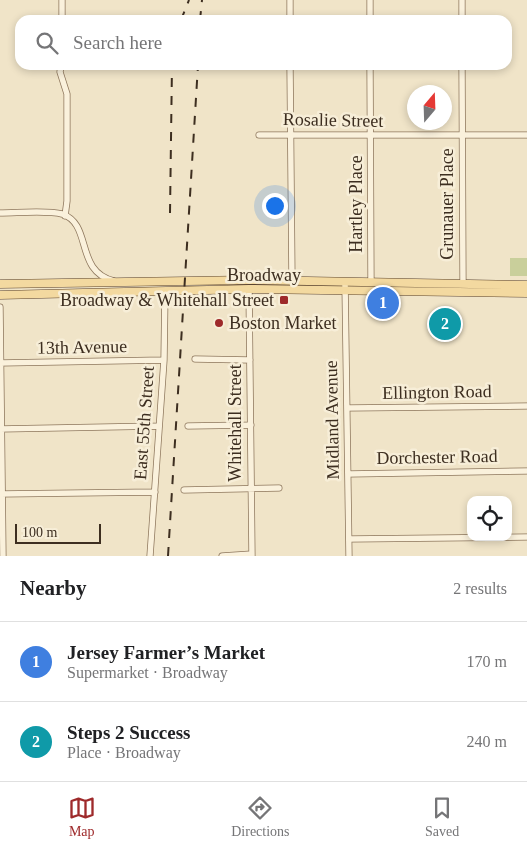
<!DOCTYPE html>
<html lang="en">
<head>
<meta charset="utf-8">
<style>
  body { margin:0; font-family:"Times New Roman",serif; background:#f2f2f2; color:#202124 }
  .controls { position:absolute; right:15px; bottom:15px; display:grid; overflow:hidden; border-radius:10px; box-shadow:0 2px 8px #0003 }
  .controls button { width:45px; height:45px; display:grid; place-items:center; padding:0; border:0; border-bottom:1px solid #e0e0e0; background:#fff; color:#202124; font:25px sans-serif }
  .compass { position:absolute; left:407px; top:85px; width:45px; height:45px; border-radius:50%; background:#fff; box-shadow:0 2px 8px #0003; rotate:19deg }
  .scale { position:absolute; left:15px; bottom:12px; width:86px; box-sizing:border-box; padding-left:5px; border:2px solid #3d2e20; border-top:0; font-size:14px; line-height:18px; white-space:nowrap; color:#3d2e20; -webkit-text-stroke:4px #f7eed8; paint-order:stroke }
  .you { position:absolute; left:274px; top:205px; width:18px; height:18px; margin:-12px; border:4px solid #fff; border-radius:50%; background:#1a73e8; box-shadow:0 0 0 8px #1a73e833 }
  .badge { display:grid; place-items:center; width:32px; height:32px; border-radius:50%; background:#9e2a2b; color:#fff; font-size:16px; font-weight:700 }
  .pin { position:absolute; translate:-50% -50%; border:2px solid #fff; box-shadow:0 1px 5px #0006 }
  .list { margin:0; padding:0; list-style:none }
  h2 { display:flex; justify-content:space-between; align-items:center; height:65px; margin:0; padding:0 20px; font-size:21px }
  h2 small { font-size:16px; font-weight:400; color:#757577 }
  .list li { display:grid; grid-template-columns:32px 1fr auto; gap:15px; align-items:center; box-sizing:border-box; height:80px; padding:0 20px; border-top:1px solid #e0e0e0 }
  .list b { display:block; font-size:19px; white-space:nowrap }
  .list p { margin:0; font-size:16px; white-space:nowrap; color:#757577 }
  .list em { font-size:16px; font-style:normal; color:#757577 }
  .icon { flex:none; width:28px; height:28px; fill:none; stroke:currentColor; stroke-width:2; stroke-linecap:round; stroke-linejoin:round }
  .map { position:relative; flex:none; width:527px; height:556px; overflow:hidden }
  .search { position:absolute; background:#fff; box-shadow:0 2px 8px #0003; left:15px; right:15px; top:15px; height:55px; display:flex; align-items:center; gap:12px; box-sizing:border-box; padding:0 18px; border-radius:15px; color:#757577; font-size:19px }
  .sheet { height:225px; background:#fff }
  nav { display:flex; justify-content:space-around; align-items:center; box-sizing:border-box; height:70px; border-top:1px solid #e0e0e0; background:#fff; font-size:14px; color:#757577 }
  nav a { display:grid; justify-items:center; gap:2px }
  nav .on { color:#9e2a2b }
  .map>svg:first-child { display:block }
</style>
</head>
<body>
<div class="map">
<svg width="527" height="556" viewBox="0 0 527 556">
  <rect width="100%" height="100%" fill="#f0e4c8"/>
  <!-- green -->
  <path fill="#c9cf9b" d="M 510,258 L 527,258 L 527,276 L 510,276 Z"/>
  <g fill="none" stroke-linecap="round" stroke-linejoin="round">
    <defs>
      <path id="minor" d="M 290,0 L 290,20
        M 370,0 L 370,20
        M 462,0 L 462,20
        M 62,20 L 62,0
        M 61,65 L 60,72 L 67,94 L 67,201 L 65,216
        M 290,65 L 292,281
        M 370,65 L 371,283
        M 462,65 L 463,284
        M 259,135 L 527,135
        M 0,213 C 17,213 47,210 62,214 C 93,224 74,271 114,281
        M 345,283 L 349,556
        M 249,289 L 252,556
        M 0,307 L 3,556
        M 195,359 L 250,360
        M 0,363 L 164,360
        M 347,408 L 527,406
        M 188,426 L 251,425
        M 0,429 L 159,426
        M 348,474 L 527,471
        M 184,490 L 279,488
        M 0,494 L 155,492
        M 349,539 L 527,537
        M 150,556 L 164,360 L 165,291
        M 222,556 L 252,554"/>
      <path id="major" d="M 0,284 L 250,280 L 527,285
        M 0,295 L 249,289 L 527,293"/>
    </defs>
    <!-- minor casing -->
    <use href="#minor" stroke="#8d765c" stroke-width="7"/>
    <!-- major casing -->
    <use href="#major" stroke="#5b4430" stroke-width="9"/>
    <!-- minor -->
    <use href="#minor" stroke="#faf1dc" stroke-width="5.5"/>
    <!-- major -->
    <use href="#major" stroke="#f3d9a0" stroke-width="8"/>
    <!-- rail -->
    <path stroke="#3d2e20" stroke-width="2" stroke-dasharray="9 9" stroke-linecap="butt" d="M 181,20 L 189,0
      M 200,20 L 202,0
      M 170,213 L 172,65
      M 168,556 L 198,65"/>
  </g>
  <!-- markers -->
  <g fill="#9e2a2b" stroke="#f7eed8" stroke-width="2">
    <rect x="279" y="295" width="10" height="10" rx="2.5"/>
    <circle cx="219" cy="323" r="5"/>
  </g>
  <g text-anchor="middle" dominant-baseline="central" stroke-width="5" stroke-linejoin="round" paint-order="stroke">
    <!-- street labels -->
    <g font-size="18" fill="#3d2e20" stroke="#f7eed8">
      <text transform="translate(333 120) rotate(1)">Rosalie Street</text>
      <text transform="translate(356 204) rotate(-90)">Hartley Place</text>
      <text transform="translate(447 204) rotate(-90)">Grunauer Place</text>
      <text x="264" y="275">Broadway</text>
      <text transform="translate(82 347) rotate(-1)">13th Avenue</text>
      <text transform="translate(437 392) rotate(-1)">Ellington Road</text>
      <text transform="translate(332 420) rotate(-91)">Midland Avenue</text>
      <text transform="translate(144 423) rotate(-86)">East 55th Street</text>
      <text transform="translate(235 423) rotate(-90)">Whitehall Street</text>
      <text transform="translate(437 457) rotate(-1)">Dorchester Road</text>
    </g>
    <!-- poi labels -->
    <g font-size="18" fill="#3d2e20" stroke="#f7eed8" text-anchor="end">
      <text x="274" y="300">Broadway &amp; Whitehall Street</text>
      <text x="229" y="323" text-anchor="start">Boston Market</text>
    </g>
  </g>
</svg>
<div class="controls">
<button><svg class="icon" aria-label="locate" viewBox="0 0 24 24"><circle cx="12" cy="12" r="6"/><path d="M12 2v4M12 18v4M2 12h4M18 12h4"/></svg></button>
</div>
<svg class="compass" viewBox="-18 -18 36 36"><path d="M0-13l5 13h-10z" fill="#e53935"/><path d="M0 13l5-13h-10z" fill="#757577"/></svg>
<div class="scale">100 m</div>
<div class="you"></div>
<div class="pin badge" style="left:383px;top:303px;background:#3f7fe0">1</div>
<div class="pin badge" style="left:445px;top:324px;background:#0f9aa8">2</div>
<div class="search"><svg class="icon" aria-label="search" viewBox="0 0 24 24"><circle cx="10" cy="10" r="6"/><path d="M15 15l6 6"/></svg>Search here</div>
</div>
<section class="sheet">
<h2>Nearby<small>2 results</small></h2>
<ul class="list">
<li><span class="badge" style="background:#3f7fe0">1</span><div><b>Jersey Farmer’s Market</b><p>Supermarket · Broadway</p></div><em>170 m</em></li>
<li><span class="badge" style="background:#0f9aa8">2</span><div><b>Steps 2 Success</b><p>Place · Broadway</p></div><em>240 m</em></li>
</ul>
</section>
<nav>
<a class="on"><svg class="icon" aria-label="map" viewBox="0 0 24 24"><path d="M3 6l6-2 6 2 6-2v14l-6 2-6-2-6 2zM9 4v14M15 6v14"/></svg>Map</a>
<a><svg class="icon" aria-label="directions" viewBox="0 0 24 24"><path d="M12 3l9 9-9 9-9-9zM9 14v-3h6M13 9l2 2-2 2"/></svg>Directions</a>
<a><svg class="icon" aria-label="saved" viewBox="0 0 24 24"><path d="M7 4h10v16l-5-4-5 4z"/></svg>Saved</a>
</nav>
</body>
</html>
